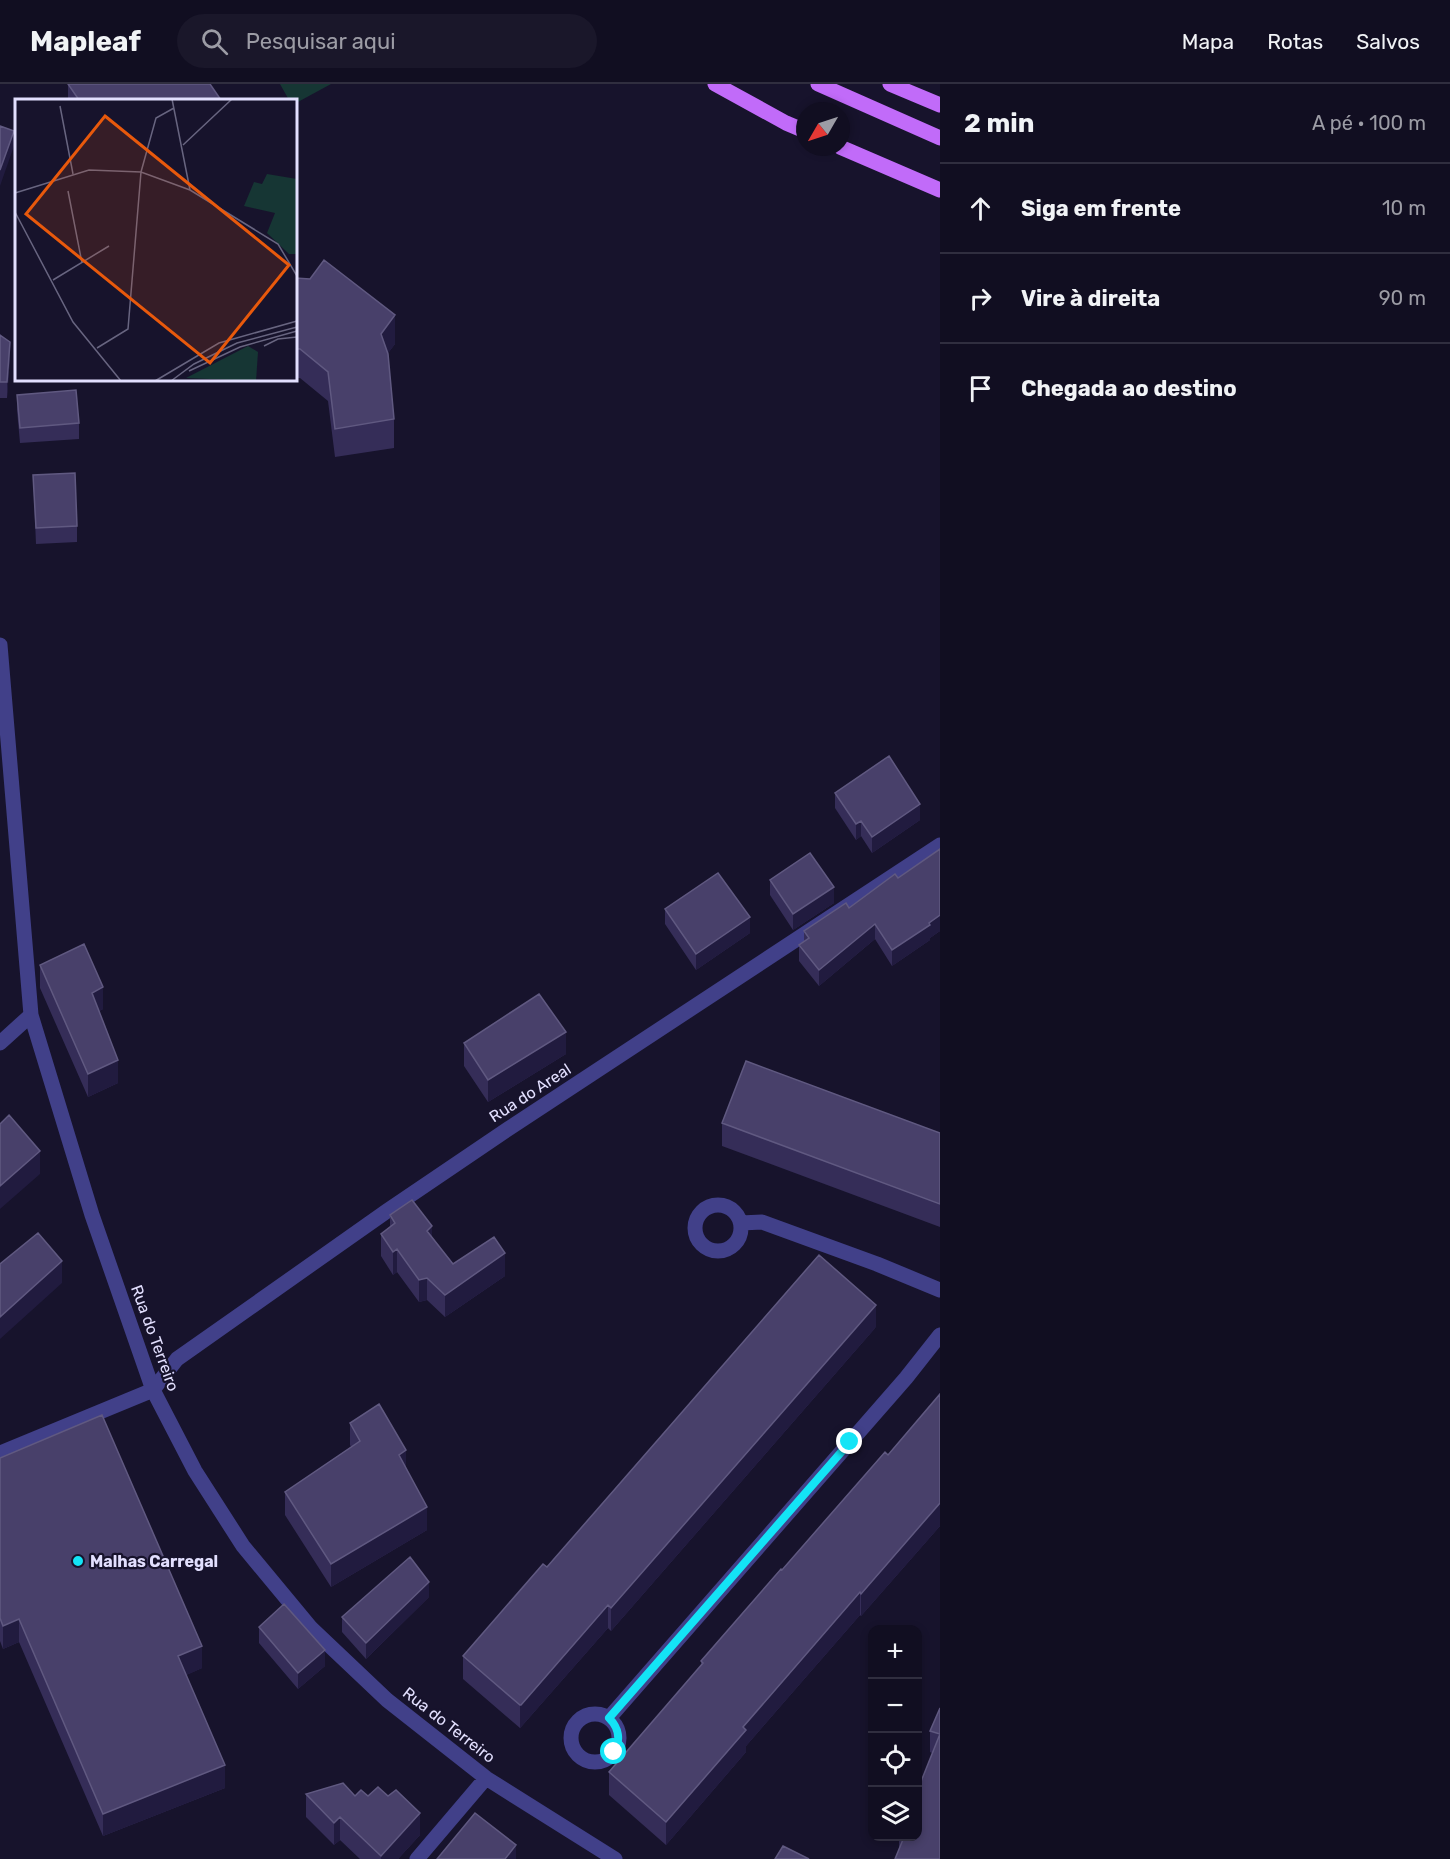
<!DOCTYPE html>
<html lang="pt">
<head>
<meta charset="utf-8">
<style>
  body { margin:0; font-family:Rubik,sans-serif; background:#1a172a; color:#f1f3f6 }
  .controls { position:absolute; right:18px; bottom:18px; display:grid; overflow:hidden; border-radius:12px; box-shadow:0 3px 9px #0003 }
  .controls button { width:54px; height:54px; display:grid; place-items:center; padding:0; border:0; border-bottom:2px solid #302e3f; background:#110e21; color:#f1f3f6; font:30px sans-serif }
  .compass { position:absolute; left:796px; top:18px; width:54px; height:54px; border-radius:50%; background:#110e21; box-shadow:0 3px 9px #0003; rotate:231deg }
  .stop { position:absolute; width:18px; height:18px; margin:-14px; border:4px solid #13e4f6; border-radius:50%; background:#fff }
  .stop.end { background:#13e4f6; border-color:#fff; box-shadow:0 2px 6px #0008 }
  .list { margin:0; padding:0; list-style:none }
  h2 { display:flex; justify-content:space-between; align-items:center; height:78px; margin:0; padding:0 24px; font-size:26px }
  h2 small { font-size:20px; font-weight:400; color:#9c9ca5 }
  .list li { display:grid; grid-template-columns:39px 1fr auto; gap:18px; align-items:center; box-sizing:border-box; height:90px; padding:0 24px; border-top:2px solid #302e3f }
  .list b { display:block; font-size:22px; white-space:nowrap }
  .list em { font-size:20px; font-style:normal; color:#9c9ca5 }
  .icon { flex:none; width:33px; height:33px; fill:none; stroke:currentColor; stroke-width:2; stroke-linecap:round; stroke-linejoin:round }
  .map { position:relative; flex:none; width:940px; height:1775px; overflow:hidden }
  header { display:flex; align-items:center; gap:36px; box-sizing:border-box; height:84px; padding:0 30px; background:#110e21; border-bottom:2px solid #302e3f }
  header strong { font-size:28px }
  nav { display:flex; gap:33px; margin-inline-start:auto; font-size:21px }
  .search { width:420px; height:54px; background:#1a172a; display:flex; align-items:center; gap:15px; box-sizing:border-box; padding:0 21px; border-radius:33px; color:#9c9ca5; font-size:22px }
  main { display:flex }
  aside { flex:1; background:#110e21 }
  .map>svg:first-child { display:block }
</style>
</head>
<body>
<header>
<strong>Mapleaf</strong>
<div class="search"><svg class="icon" aria-label="search" viewBox="0 0 24 24"><circle cx="10" cy="10" r="6"/><path d="M15 15l6 6"/></svg>Pesquisar aqui</div>
<nav><a>Mapa</a><a>Rotas</a><a>Salvos</a></nav>
</header>
<main>
<div class="map">
<svg width="940" height="1775" viewBox="0 0 940 1775">
  <rect width="100%" height="100%" fill="#17132c"/>
  <!-- green -->
  <path fill="#163634" d="M 280,0 L 331,0 L 296,19 L 296,16 L 289,16 Z"/>
  <g fill="none" stroke-linecap="round" stroke-linejoin="round">
    <!-- street -->
    <path stroke="#414089" stroke-width="15" d="M 0,561 L 31,931 L 92,1131 L 153,1306 L 195,1387 L 243,1462 L 311,1544 L 387,1616 L 486,1694 L 615,1775
      M 0,959 L 31,931
      M695 1144a23 23 0 1 1 46 0a23 23 0 1 1-46 0Z
      M 741,1139 L 762,1138 L 877,1180 L 940,1206
      M 0,1369 L 153,1306 L 177,1275 L 387,1127 L 508,1045 L 940,761
      M571 1654a24 24 0 1 1 48 0a24 24 0 1 1-48 0Z
      M 609,1634 L 906,1294 L 940,1251
      M 417,1775 L 486,1694"/>
    <!-- primary -->
    <path stroke="#c16bf9" stroke-width="15" d="M 715,0 L 786,39 L 805,47
      M 818,0 L 940,54
      M 890,0 L 940,21
      M 840,63 L 940,106"/>
  </g>
  <!-- wall -->
  <path fill="#352d58" d="M 68,0 L 221,16 L 68,16 Z
    M 296,194 L 395,260 L 388,269 L 394,335 L 394,364 L 335,373 L 328,317 L 300,294 L 296,294 Z
    M 0,251 L 10,273 L 7,314 L 0,314 Z
    M 230,296 L 270,296 L 230,298 Z
    M 17,311 L 79,339 L 79,355 L 20,359 L 17,326 Z
    M 33,391 L 77,442 L 77,458 L 36,460 Z
    M 835,709 L 920,736 L 872,769 L 861,752 L 856,756 L 835,724 Z
    M 940,765 L 940,847 L 930,854 L 930,856 L 892,882 L 875,855 L 819,902 L 799,877 L 799,861 L 804,857 L 804,847 L 849,824 L 898,794 Z
    M 770,796 L 834,819 L 793,846 L 770,811 Z
    M 665,825 L 750,849 L 696,886 L 665,840 Z
    M 40,881 L 103,925 L 99,927 L 118,999 L 88,1013 L 40,904 Z
    M 464,959 L 566,970 L 488,1018 L 464,982 Z
    M 722,1039 L 940,1049 L 940,1143 L 722,1062 Z
    M 390,1131 L 432,1153 L 453,1180 L 505,1192 L 445,1233 L 427,1216 L 419,1218 L 397,1188 L 393,1191 L 381,1172 L 381,1150 L 390,1143 Z
    M 876,1243 L 611,1547 L 608,1544 L 521,1643 L 520,1644 L 463,1595 L 463,1572 L 547,1483 Z
    M 940,1310 L 940,1442 L 861,1532 L 860,1531 L 746,1662 L 746,1668 L 666,1761 L 609,1711 L 609,1688 L 701,1583 L 701,1577 L 782,1486 L 888,1371 Z
    M 350,1339 L 406,1385 L 427,1446 L 331,1503 L 285,1431 L 285,1408 L 351,1363 L 350,1361 Z
    M 0,1374 L 202,1584 L 186,1591 L 225,1704 L 103,1752 L 19,1558 L 3,1565 L 0,1557 Z
    M 429,1513 L 366,1575 L 342,1548 L 342,1533 Z
    M 259,1543 L 325,1582 L 298,1605 L 259,1559 Z
    M 940,1624 L 940,1775 L 899,1765 L 899,1752 L 918,1752 L 932,1669 L 930,1668 L 930,1647 Z
    M 306,1710 L 355,1712 L 368,1712 L 420,1751 L 398,1775 L 360,1775 L 340,1756 L 334,1761 L 306,1733 Z"/>
  <!-- shaded-wall -->
  <path fill="#211b3f" d="M 14,47 L 14,62 L 0,102 L 0,86 Z
    M 395,231 L 395,260 L 381,279 L 381,250 Z
    M 10,258 L 10,273 L 7,314 L 7,298 Z
    M 920,720 L 920,736 L 872,769 L 872,753 Z
    M 861,737 L 861,752 L 856,756 L 856,740 Z
    M 834,803 L 834,819 L 793,846 L 793,830 Z
    M 940,831 L 940,847 L 930,854 L 930,856 L 892,882 L 892,866 Z
    M 750,833 L 750,849 L 696,886 L 696,870 Z
    M 875,840 L 875,855 L 819,902 L 819,886 Z
    M 103,903 L 103,925 L 92,931 L 92,909 Z
    M 566,948 L 566,970 L 488,1018 L 488,996 Z
    M 118,976 L 118,999 L 88,1013 L 88,990 Z
    M 40,1067 L 40,1090 L 0,1125 L 0,1102 Z
    M 432,1142 L 432,1165 L 427,1147 Z
    M 397,1165 L 397,1188 L 393,1191 L 393,1168 Z
    M 505,1169 L 505,1192 L 445,1233 L 445,1211 Z
    M 62,1177 L 62,1199 L 0,1255 L 0,1233 Z
    M 427,1194 L 427,1216 L 419,1218 L 419,1196 Z
    M 876,1221 L 876,1243 L 611,1547 L 611,1524 Z
    M 406,1366 L 406,1389 L 399,1371 Z
    M 940,1419 L 940,1442 L 861,1532 L 861,1510 Z
    M 427,1423 L 427,1446 L 331,1503 L 331,1480 Z
    M 429,1498 L 429,1513 L 366,1575 L 366,1559 Z
    M 860,1508 L 860,1531 L 746,1662 L 746,1668 L 666,1761 L 666,1738 L 743,1643 Z
    M 608,1521 L 608,1544 L 521,1643 L 520,1644 L 520,1621 Z
    M 19,1535 L 19,1558 L 3,1565 L 3,1542 Z
    M 202,1562 L 202,1584 L 178,1595 L 178,1572 Z
    M 325,1566 L 325,1582 L 298,1605 L 298,1589 Z
    M 225,1681 L 225,1704 L 103,1752 L 103,1730 Z
    M 420,1729 L 420,1751 L 398,1775 L 381,1775 L 381,1772 Z
    M 340,1733 L 340,1756 L 334,1761 L 334,1739 Z
    M 516,1761 L 516,1775 L 505,1775 Z"/>
  <!-- building -->
  <path fill="#48406a" stroke="#605981" stroke-width="1.5" d="M 68,0 L 210,0 L 221,16 L 79,16 Z
    M 0,42 L 14,47 L 0,86 Z
    M 324,176 L 395,231 L 381,250 L 388,270 L 394,335 L 335,345 L 328,288 L 300,265 L 296,265 L 296,194 L 310,195 Z
    M 0,251 L 10,258 L 7,298 L 0,298 Z
    M 76,306 L 79,339 L 20,344 L 17,311 Z
    M 75,389 L 77,442 L 36,444 L 33,391 Z
    M 889,672 L 920,720 L 872,753 L 861,737 L 856,740 L 835,709 Z
    M 940,765 L 940,831 L 929,839 L 930,841 L 892,866 L 875,840 L 819,886 L 799,861 L 809,854 L 804,847 L 846,819 L 849,824 L 895,790 L 898,794 Z
    M 810,769 L 834,803 L 793,830 L 770,796 Z
    M 718,789 L 750,833 L 696,870 L 665,825 Z
    M 84,860 L 103,903 L 92,909 L 118,976 L 88,990 L 40,881 Z
    M 539,910 L 566,948 L 488,996 L 464,959 Z
    M 746,977 L 940,1049 L 940,1120 L 722,1039 Z
    M 9,1031 L 40,1067 L 0,1102 L 0,1040 Z
    M 412,1116 L 432,1142 L 427,1147 L 453,1180 L 494,1153 L 505,1169 L 445,1211 L 427,1194 L 419,1196 L 397,1165 L 393,1168 L 381,1150 L 395,1139 L 390,1131 Z
    M 38,1149 L 62,1177 L 0,1233 L 0,1180 Z
    M 819,1171 L 876,1221 L 611,1524 L 608,1521 L 521,1621 L 520,1621 L 463,1572 L 543,1480 L 547,1483 Z
    M 940,1310 L 940,1419 L 861,1510 L 860,1508 L 743,1643 L 746,1646 L 666,1738 L 609,1688 L 703,1579 L 701,1577 L 781,1485 L 782,1486 L 885,1368 L 888,1371 Z
    M 379,1320 L 406,1366 L 399,1371 L 427,1423 L 331,1480 L 285,1408 L 360,1357 L 350,1339 Z
    M 102,1331 L 202,1562 L 178,1572 L 225,1681 L 103,1730 L 19,1535 L 3,1542 L 0,1534 L 0,1374 Z
    M 410,1473 L 429,1498 L 366,1559 L 342,1533 Z
    M 284,1520 L 325,1566 L 298,1589 L 259,1543 Z
    M 940,1624 L 940,1775 L 895,1775 L 904,1753 L 902,1752 L 918,1752 L 918,1705 L 940,1650 L 930,1647 Z
    M 343,1699 L 355,1712 L 361,1706 L 368,1712 L 378,1703 L 388,1712 L 396,1706 L 420,1729 L 381,1772 L 340,1733 L 334,1739 L 306,1710 Z
    M 475,1729 L 516,1761 L 505,1775 L 437,1775 Z
    M 783,1762 L 809,1775 L 775,1775 Z"/>
  <g fill="none" stroke-linecap="round" stroke-linejoin="round">
    <!-- route -->
    <path stroke="#13e4f6" stroke-width="8" d="M 614,1668 C 621,1656 619,1644 609,1634 L 850,1358"/>
  </g>
  <!-- markers -->
  <circle fill="#13e4f6" stroke="#17132c" stroke-width="2" cx="78" cy="1477" r="6"/>
  <g text-anchor="middle" dominant-baseline="central" stroke-width="4.5" stroke-linejoin="round" paint-order="stroke">
    <!-- street labels -->
    <g font-size="16" fill="#e2dffe" stroke="#17132c">
      <text transform="translate(530 1009) rotate(-33)">Rua do Areal</text>
      <text transform="translate(155 1254) rotate(70)">Rua do Terreiro</text>
      <text transform="translate(449 1641) rotate(38)">Rua do Terreiro</text>
    </g>
    <!-- poi labels -->
    <g font-size="16" font-weight="bold" fill="#e2dffe" stroke="#17132c" text-anchor="start">
      <text x="90" y="1477">Malhas Carregal</text>
    </g>
  </g>
  <!-- overview -->
  <g transform="translate(15 15)">
    <rect width="282" height="282" fill="#17132c"/>
    <path d="M 233,247 L 243,253 L 241,282 L 171,279 Z" fill="#163634"/>
    <path d="M 252,75 L 282,80 L 282,155 L 274,155 L 252,134 L 260,114 L 229,107 L 239,83 L 247,85 Z" fill="#163634"/>
    <path fill="none" stroke="#686580" stroke-width="1.5" d="M 157,0 L 175,91M 45,7 L 58,75M 168,46 L 217,0M 53,92 L 67,164M 0,94 L 74,71 L 126,73 L 175,91 L 263,145 L 282,177M 0,113 L 58,223 L 106,282M 38,181 L 94,147M 249,247 L 263,240 L 282,238M 82,249 L 113,230 L 126,73 L 141,19 L 159,9M 174,272 L 225,248 L 282,232M 140,282 L 204,244 L 282,222M 156,282 L 179,265 L 222,244 L 282,228"/>
    <path fill="#e8590c" fill-opacity="0.15" stroke="#e8590c" stroke-width="3" d="M 90,17 L 274,166 L 195,264 L 11,115 Z"/>
    <rect width="282" height="282" fill="none" stroke="#e2dffe" stroke-width="3"/>
  </g>
</svg>
<div class="controls">
<button>+</button>
<button>−</button>
<button><svg class="icon" aria-label="locate" viewBox="0 0 24 24"><circle cx="12" cy="12" r="6"/><path d="M12 2v4M12 18v4M2 12h4M18 12h4"/></svg></button>
<button><svg class="icon" aria-label="layers" viewBox="0 0 24 24"><path d="M12 4l9 5-9 5-9-5zM3 14l9 5 9-5"/></svg></button>
</div>
<svg class="compass" viewBox="-18 -18 36 36"><path d="M0-13l5 13h-10z" fill="#e53935"/><path d="M0 13l5-13h-10z" fill="#9c9ca5"/></svg>
<div class="stop" style="left:614px;top:1668px"></div>
<div class="stop end" style="left:850px;top:1358px"></div>
</div>
<aside>
<h2>2 min<small>A pé · 100 m</small></h2>
<ul class="list">
<li><svg class="icon" aria-label="ahead" viewBox="0 0 24 24"><path d="M12 20V5M6 11l6-6 6 6"/></svg><div><b>Siga em frente</b></div><em>10 m</em></li>
<li><svg class="icon" aria-label="right" viewBox="0 0 24 24"><path d="M7 20v-9h11M14 6l5 5-5 5"/></svg><div><b>Vire à direita</b></div><em>90 m</em></li>
<li><svg class="icon" aria-label="arrive" viewBox="0 0 24 24"><path d="M6 21V4h12l-3 4 3 4H6"/></svg><div><b>Chegada ao destino</b></div></li>
</ul>
</aside>
</main>
</body>
</html>
